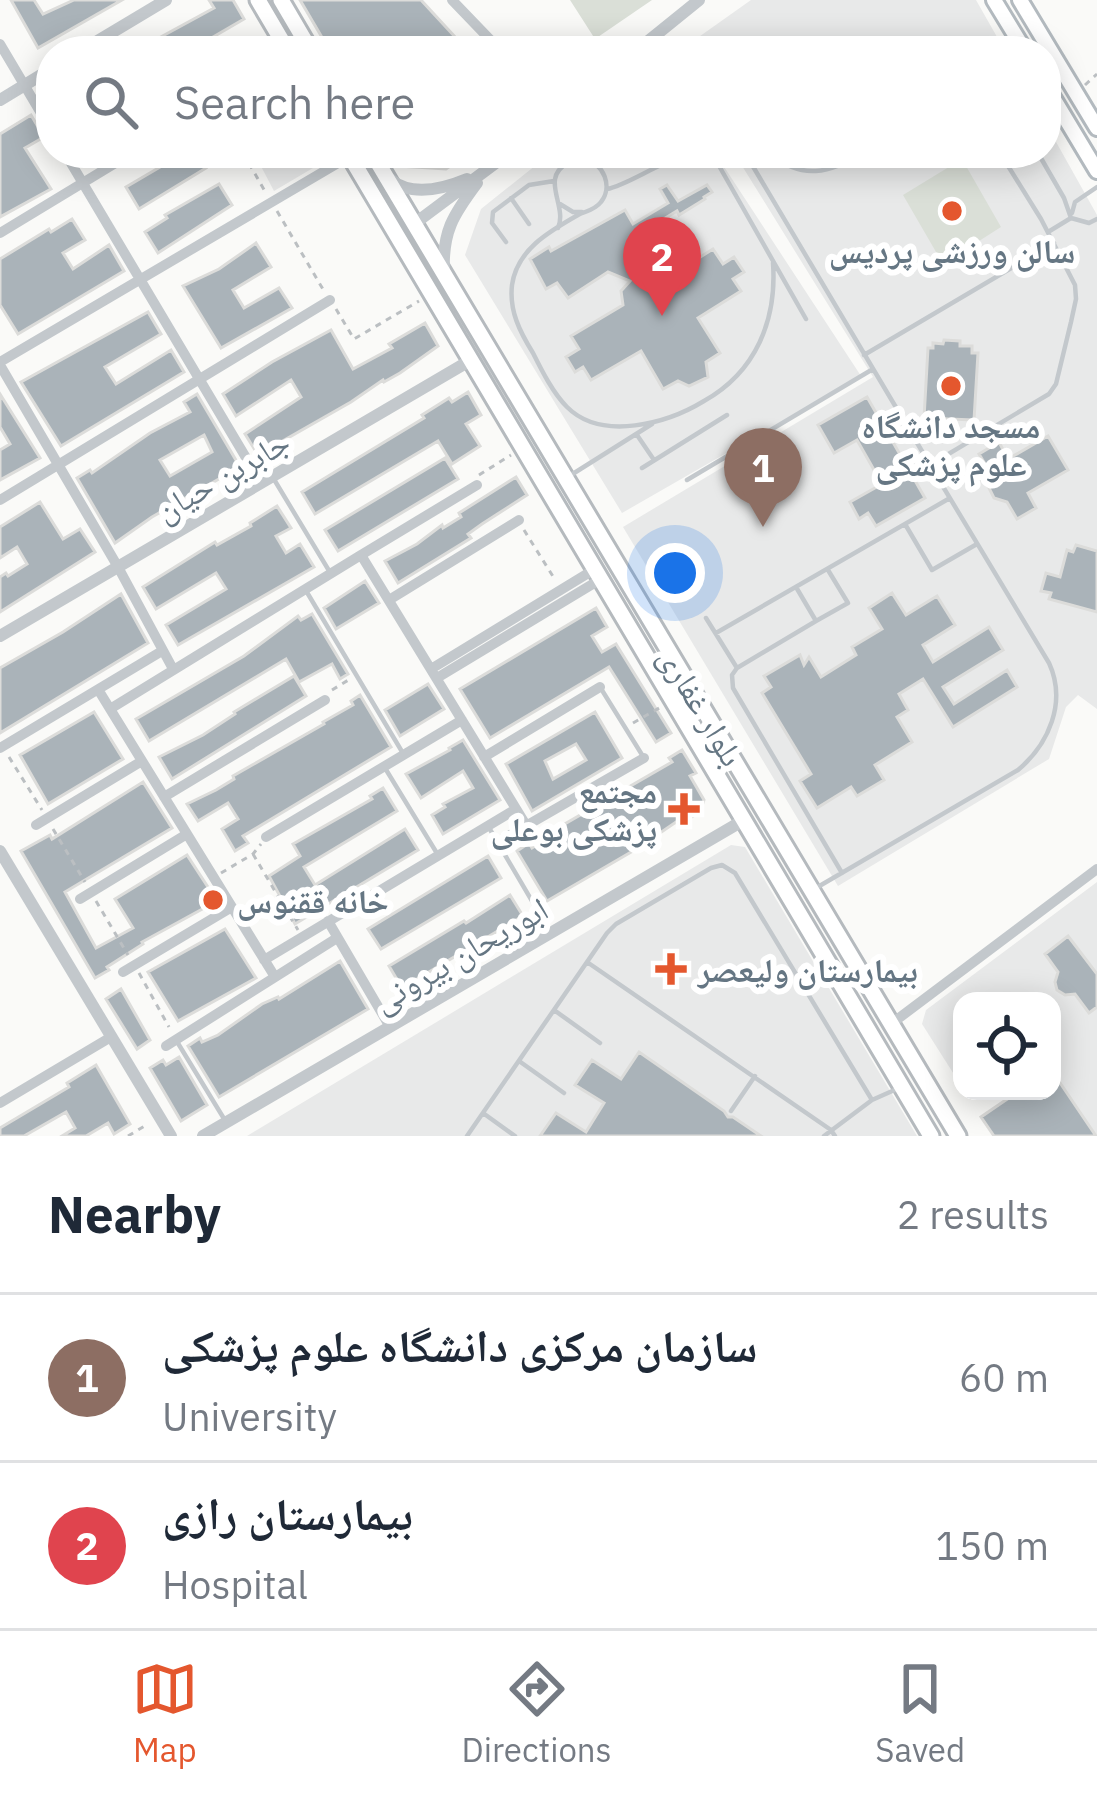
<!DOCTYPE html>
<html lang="en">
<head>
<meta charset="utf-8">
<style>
  body { margin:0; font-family:"IBM Plex Sans","Noto Naskh Arabic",sans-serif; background:#f6f6f7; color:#1f2937 }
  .controls { position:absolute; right:36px; bottom:36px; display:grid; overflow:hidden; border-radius:24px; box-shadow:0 6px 30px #0003 }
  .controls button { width:108px; height:108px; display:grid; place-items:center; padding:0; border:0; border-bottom:3px solid #e0e1e3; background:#fff; color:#1f2937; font:60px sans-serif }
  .you { position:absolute; left:675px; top:573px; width:42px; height:42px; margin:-30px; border:9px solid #fff; border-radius:50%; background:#1a73e8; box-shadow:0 0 0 18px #1a73e833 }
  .badge { display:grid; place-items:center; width:78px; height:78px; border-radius:50%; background:#e4572e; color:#fff; font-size:39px; font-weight:700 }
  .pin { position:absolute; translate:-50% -99px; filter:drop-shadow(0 3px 6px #0008) }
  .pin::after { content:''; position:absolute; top:63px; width:42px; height:36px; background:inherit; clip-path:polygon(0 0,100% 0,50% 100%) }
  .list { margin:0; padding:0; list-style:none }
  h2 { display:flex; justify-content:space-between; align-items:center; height:156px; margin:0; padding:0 48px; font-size:51px }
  h2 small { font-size:39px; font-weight:400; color:#747a83 }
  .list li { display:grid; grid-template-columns:78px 1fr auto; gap:36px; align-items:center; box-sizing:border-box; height:168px; padding:0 48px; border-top:3px solid #e0e1e3 }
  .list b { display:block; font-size:45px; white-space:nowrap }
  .list p { margin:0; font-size:39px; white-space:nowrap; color:#747a83 }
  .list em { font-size:39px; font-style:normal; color:#747a83 }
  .icon { flex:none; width:66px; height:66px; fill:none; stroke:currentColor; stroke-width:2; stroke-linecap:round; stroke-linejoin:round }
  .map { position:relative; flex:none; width:1097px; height:1136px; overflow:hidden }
  .search { position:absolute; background:#fff; box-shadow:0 6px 30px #0003; left:36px; right:36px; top:36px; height:132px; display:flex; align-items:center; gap:30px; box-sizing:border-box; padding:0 42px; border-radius:48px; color:#747a83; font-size:45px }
  .sheet { height:492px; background:#fff }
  nav { display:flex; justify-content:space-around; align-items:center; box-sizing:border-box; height:168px; border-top:3px solid #e0e1e3; background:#fff; font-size:33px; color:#747a83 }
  nav a { display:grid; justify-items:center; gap:6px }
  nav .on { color:#e4572e }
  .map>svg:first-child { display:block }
</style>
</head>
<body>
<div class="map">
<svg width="1097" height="1136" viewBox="0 0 1097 1136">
  <rect width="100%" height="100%" fill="#fafaf8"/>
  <!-- built -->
  <path fill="#e8e9e9" d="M 751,0 L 976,0 L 1005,51 L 679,51 Z
    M 1046,124 L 1097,215 L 1097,709 L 1078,695 L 1066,707 L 1049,759 L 838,886 L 623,527 L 873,377 L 734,153 L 1046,153 Z
    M 254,153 L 334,153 L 335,155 L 274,191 Z
    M 551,153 L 715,153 L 861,376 L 622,513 L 465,255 L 481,209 Z
    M 731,845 L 745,847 L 917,1136 L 247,1136 Z
    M 1097,882 L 1097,1136 L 1052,1071 L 1052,1001 L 962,1001 L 962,1087 L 922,1024 L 926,1010 Z"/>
  <!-- green -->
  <path fill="#dadfd7" d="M 570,0 L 652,0 L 595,39 Z
    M 962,159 L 1001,227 L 943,264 L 903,195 Z"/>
  <!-- building -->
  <path fill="#aab3b9" stroke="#dcdcda" stroke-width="3" fill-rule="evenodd" d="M 11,0 L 34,0 L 43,14 L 74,0 L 122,0 L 38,48 Z
    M 209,0 L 233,0 L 244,19 L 189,51 L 135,51 L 214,8 Z
    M 300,0 L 421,0 L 468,51 L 330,51 Z
    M 31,115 L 44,137 L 25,148 L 51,189 L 0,217 L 0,134 Z
    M 184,153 L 197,153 L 206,168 L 139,209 L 126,187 Z
    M 392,153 L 469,153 L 446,169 L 399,166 Z
    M 219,184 L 232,205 L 158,253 L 145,232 L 167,218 L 165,215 Z
    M 667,185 L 678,201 L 707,185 L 712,192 L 704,197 L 705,199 L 679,215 L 677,211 L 631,239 L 641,256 L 638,274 L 667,278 L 713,249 L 723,264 L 734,257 L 744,272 L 733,279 L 741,291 L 698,318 L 720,353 L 706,362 L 708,377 L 689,386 L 678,381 L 663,389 L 641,351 L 591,380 L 583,367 L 575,372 L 566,357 L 579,349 L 571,336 L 623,305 L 621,291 L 630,281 L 608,272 L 568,298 L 557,283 L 546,289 L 530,259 L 549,247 L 551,251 L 625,210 L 633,224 L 668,203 L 660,189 Z
    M 72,219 L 85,240 L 63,253 L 73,269 L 109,245 L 124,271 L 18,334 L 0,305 L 0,259 L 49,229 L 51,232 Z
    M 256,243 L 271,267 L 233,290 L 244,308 L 279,288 L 292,308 L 221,348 L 183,286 L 219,269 Z
    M 148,312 L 161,334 L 105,367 L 116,384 L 171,350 L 184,372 L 61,446 L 21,382 Z
    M 425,323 L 438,346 L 400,373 L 384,382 L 383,380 L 351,402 L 258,455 L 245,434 L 301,397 L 291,380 L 236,416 L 223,394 L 272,362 L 331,330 L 353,369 L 392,348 L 389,344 Z
    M 944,340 L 960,341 L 960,346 L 972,346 L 972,353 L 978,353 L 974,420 L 924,418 L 928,348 L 933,348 L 933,343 L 943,344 Z
    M 468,392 L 481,415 L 466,424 L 480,446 L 452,464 L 438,441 L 315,514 L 302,492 L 424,418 L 422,415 L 449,398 L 452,402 Z
    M 0,394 L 40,458 L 0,480 L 0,450 L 10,444 L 0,427 Z
    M 197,394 L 240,467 L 152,517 L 115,543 L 77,478 L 90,470 L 92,473 L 150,433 L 190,412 L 184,402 ZM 204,435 L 212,452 L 170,476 L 160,460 Z
    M 867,397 L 925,498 L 876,526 L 868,513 L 859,519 L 850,502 L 882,484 L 857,440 L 834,453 L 818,425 Z
    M 1048,436 L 1068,470 L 1028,493 L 1036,508 L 1017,519 L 1007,502 L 994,498 L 988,486 L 990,472 L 979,454 L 999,442 L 1008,459 Z
    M 445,458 L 458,479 L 338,551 L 325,530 Z
    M 516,477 L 527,495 L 482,524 L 468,534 L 471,538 L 398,583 L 385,561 L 417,544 L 442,525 L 443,528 L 461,517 L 459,513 Z
    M 40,502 L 63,539 L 80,529 L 95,552 L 0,612 L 0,577 L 6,573 L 8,576 L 27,564 L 17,547 L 0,558 L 0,527 Z
    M 277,506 L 291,528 L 276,536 L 286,553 L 300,544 L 314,567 L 178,645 L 166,625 L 226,589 L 216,573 L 156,609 L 143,587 L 215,542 L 217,545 L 251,526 L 250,523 Z
    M 1076,545 L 1097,551 L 1097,612 L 1049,599 L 1051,593 L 1041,591 L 1046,573 L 1060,577 L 1067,550 L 1073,552 Z
    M 365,581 L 379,603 L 336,629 L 324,608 Z
    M 892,593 L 906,615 L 937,596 L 955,625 L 923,645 L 933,662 L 989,627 L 1003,650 L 943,687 L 954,704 L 1007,670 L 1017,687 L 953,727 L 923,679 L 899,694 L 908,710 L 897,717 L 912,742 L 875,765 L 884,780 L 857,796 L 851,787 L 817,808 L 800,781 L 811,774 L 762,693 L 771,687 L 764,676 L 800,655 L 804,665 L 809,657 L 821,677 L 856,655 L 852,647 L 882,629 L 869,608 Z
    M 121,594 L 148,643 L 0,733 L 0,668 L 63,632 Z
    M 596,608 L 607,627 L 592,636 L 602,652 L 616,644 L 671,733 L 656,742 L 609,667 L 490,738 L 460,689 Z
    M 312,614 L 348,674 L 340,679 L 332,664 L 299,682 L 286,659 L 149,741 L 136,719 L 244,656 L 298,616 L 301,620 Z
    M 294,676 L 306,696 L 172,779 L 159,757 L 203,735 L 235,714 L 234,712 Z
    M 428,684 L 444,709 L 400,736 L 385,710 Z
    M 360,695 L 391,747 L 243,836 L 248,843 L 235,851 L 222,829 L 238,819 L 228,803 L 198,821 L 187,804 L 216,790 L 234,779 L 233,776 L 324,724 L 323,722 L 353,705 L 351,701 Z
    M 94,712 L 123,759 L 48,804 L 20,755 Z
    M 595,712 L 622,758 L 532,811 L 506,764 ZM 576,744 L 586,760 L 553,779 L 545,761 Z
    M 463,740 L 500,800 L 443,834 L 432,815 L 445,807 L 443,804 L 473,788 L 463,771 L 421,798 L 406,774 L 450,750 L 449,748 Z
    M 682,750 L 696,773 L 690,776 L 704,800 L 700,812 L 678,825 L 676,822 L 638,848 L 547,901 L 517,851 L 529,843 L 532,848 L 550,837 L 563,825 L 672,762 L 669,758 Z
    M 143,782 L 172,828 L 65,892 L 96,948 L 133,928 L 115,899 L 187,855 L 217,901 L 142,942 L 143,944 L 107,967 L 109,970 L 95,978 L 21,851 L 50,835 L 52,839 Z
    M 383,788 L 397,811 L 304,867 L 315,885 L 405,829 L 418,850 L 295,924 L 269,876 L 300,856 L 293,844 L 372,799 L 370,796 Z
    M 488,856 L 501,878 L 381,949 L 368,929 Z
    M 510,895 L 523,916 L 402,988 L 389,966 L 464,921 L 466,923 Z
    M 225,929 L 256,978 L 178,1021 L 148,972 Z
    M 1068,936 L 1097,974 L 1097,1007 L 1089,1013 L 1075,994 L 1065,995 L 1057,990 L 1055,982 L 1058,972 L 1045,954 Z
    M 340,961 L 368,1009 L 219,1097 L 188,1046 L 200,1038 L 202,1042 L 218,1035 L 262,1004 L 278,997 L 279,999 Z
    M 121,989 L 150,1040 L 137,1049 L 106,999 Z
    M 639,1052 L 724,1111 L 728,1117 L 733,1117 L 761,1136 L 540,1136 L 556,1113 L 586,1132 L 604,1103 L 575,1085 L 592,1060 L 621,1079 Z
    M 179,1057 L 207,1105 L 181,1121 L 150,1068 L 163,1060 L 166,1065 Z
    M 96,1065 L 130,1124 L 114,1134 L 108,1123 L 86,1136 L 62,1136 L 75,1128 L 66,1112 L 24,1136 L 0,1136 L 0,1128 L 69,1087 L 67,1083 Z
    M 1052,1071 L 1096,1136 L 994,1136 L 981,1117 L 1019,1091 L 1052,1091 Z"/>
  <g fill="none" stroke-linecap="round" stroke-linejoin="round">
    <defs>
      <path id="secondary" d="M 994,0 L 1025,51
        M 1020,0 L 1097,128
        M 1046,86 L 1097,171"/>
      <path id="primary" d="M 258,0 L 288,51
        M 281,0 L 311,51
        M 348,153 L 931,1136
        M 372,153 L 958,1136"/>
    </defs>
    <!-- secondary casing -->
    <use href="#secondary" stroke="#b3babf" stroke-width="20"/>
    <!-- primary casing -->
    <use href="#primary" stroke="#b5babe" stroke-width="21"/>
    <!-- path -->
    <path stroke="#bbbfc2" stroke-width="3" stroke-dasharray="6 6" stroke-linecap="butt" d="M 1085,85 L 1097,74
      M 243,153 L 266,193
      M 277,211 L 324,291
      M 336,309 L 354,339 L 419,301
      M 479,475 L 511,455
      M 524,530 L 554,578
      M 332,690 L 350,679
      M 633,723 L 661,707
      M 9,757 L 42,810
      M 53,829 L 85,882
      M 253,854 L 298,930
      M 221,873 L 253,854 L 261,844
      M 96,901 L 128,955
      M 139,973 L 169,1027
      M 128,1136 L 148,1124"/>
    <!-- service -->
    <path stroke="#c3c8cc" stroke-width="4.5" d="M 745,153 L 929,463
      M 768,153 C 804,181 827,173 865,153
      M 1038,153 L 1064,198 L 1071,218
      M 607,189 C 638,183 692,135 718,164 L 806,319
      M 511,198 L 529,224
      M 560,204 L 573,212 L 582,212
      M 1072,213 L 1075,202 L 1097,187
      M 558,228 C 568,206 539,178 568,163 C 573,160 579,159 585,160 C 604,163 613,187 601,202 C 595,210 586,211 578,215 C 548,232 517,250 512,285 C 509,311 520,332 533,353 C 542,371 553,393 567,407 C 602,442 668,423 704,401 C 756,372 777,320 773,263
      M 1048,232 L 1071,218 L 1089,223 L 1097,219
      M 506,242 L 492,223 L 493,212 L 529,185 L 554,181
      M 864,355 L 1054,243
      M 637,435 L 654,460
      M 642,468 L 727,415
      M 571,475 L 652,424
      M 687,480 L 873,369
      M 275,481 L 331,574
      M 905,524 L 932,570 L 977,544
      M 796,587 L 816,621 L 848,603 L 828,570
      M 305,589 L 404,755
      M 706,618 L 737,668
      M 816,621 L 737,668 L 732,675 L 733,688 L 842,873
      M 716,633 L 950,498
      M 600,687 L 644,758
      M 385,768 L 438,855
      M 488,826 L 549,930
      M 816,888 L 1018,770 C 1049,744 1067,702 1049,663 L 930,465 L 1049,394 L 1056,384 L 1071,322 L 1076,299 L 1075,285 L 1041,219 L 1000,153
      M 587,962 L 831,1130 L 835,1136
      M 554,1010 L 600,1043
      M 176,1040 L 226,1122
      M 519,1061 L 564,1093
      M 731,1111 L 755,1076
      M 483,1113 L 515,1136
      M 467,1136 L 607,933 L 616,924 L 711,868 L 722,865 L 735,873 L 872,1100
      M 824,1136 L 872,1100 L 899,1088"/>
    <!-- minor -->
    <path stroke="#c3c8cc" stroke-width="10" d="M 452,0 L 501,51
      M 0,44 L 51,130
      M 65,153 L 261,483
      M 0,233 L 132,153
      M 0,362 L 350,156
      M 0,365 L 118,567 L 173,669
      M 0,500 L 330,300
      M 361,555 L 477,485
      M 389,600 L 519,520
      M 431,669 L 595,569
      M 437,678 L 601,579
      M 99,691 L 275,977
      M 110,709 L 361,555 L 526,825
      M 0,748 L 162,651
      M 484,757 L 600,687
      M 164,797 L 325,700
      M 36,825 L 142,761
      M 266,837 L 462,720
      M 498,842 L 644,758
      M 80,899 L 187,834
      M 328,921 L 390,1027
      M 264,960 L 516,809
      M 123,972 L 232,907
      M 891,1024 L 1097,869
      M 166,1046 L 337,938
      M 0,1103 L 111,1037"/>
    <!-- tertiary -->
    <path stroke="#c3c8cc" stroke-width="12" d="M 81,51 L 166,0
      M 636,51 L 699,0
      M 0,100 L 51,69
      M 390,179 C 411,197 443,189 467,179
      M 414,224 L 509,153
      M 444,273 C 442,232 453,215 477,183
      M 0,636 L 471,360
      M 0,851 L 171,1136
      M 203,1136 L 744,820"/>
    <!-- secondary -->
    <use href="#secondary" stroke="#fff" stroke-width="14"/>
    <!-- primary -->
    <use href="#primary" stroke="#fff" stroke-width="15"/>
  </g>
  <!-- markers -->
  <g fill="#e4572e" stroke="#fff" stroke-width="4.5">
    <circle cx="952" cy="211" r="12"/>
    <circle cx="951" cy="386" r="12"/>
    <path d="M678 791h12v12h12v12h-12v12h-12v-12h-12v-12h12z"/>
    <circle cx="213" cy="900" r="12"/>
    <path d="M665 951h12v12h12v12h-12v12h-12v-12h-12v-12h12z"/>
  </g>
  <g text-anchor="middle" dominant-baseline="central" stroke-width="12" stroke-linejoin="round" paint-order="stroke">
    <!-- poi labels -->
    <g font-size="33" font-weight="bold" fill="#657683" stroke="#fff">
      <text x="952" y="250">سالن ورزشی پردیس</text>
      <text x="951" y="425">مسجد دانشگاه<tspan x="951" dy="38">علوم پزشکی</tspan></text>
      <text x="657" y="790" text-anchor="end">مجتمع<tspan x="657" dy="38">پزشکی بوعلی</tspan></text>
      <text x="237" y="900" text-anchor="start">خانه ققنوس</text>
      <text x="698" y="969" text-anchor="start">بیمارستان ولیعصر</text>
    </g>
    <!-- street labels -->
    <g font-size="33" fill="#657683" stroke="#fff">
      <text transform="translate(222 475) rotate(-30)">جابربن حیان</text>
      <text transform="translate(702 706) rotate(59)">بلوار غفاری</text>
      <text transform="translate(460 954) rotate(-30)">ابوریحان بیرونی</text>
    </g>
  </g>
</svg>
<div class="controls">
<button><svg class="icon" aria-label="locate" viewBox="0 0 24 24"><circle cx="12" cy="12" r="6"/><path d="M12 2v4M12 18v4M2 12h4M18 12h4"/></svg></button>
</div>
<div class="you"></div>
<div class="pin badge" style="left:763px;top:527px;background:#8d6e63">1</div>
<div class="pin badge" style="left:662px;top:316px;background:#e0444e">2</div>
<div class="search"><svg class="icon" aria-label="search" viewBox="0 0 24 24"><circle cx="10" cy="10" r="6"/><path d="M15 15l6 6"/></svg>Search here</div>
</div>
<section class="sheet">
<h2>Nearby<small>2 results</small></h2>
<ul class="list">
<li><span class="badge" style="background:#8d6e63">1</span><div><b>سازمان مرکزی دانشگاه علوم پزشکی</b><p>University</p></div><em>60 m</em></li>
<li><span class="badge" style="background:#e0444e">2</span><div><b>بیمارستان رازی</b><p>Hospital</p></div><em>150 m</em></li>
</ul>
</section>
<nav>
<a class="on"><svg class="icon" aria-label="map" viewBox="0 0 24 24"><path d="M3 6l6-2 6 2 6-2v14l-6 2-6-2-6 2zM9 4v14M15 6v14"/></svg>Map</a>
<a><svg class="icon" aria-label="directions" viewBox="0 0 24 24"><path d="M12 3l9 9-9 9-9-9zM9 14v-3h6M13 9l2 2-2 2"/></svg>Directions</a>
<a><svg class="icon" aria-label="saved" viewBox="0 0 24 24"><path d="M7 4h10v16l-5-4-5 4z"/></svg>Saved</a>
</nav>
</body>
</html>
